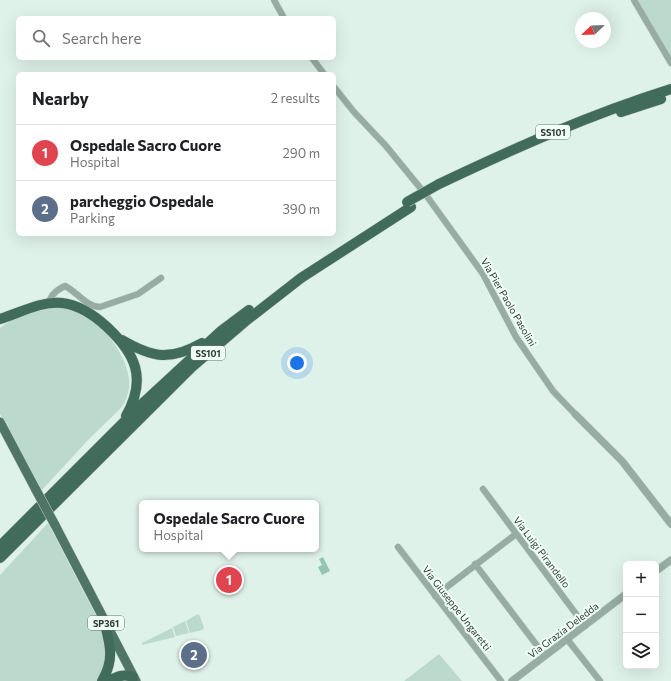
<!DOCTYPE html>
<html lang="en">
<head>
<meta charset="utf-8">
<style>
  body { margin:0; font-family:Commissioner,sans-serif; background:#f6f6f6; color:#202124 }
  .controls { position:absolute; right:12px; bottom:12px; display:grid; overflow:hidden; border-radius:6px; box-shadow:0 4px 16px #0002 }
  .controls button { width:36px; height:36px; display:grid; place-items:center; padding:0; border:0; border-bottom:1px solid #e0e0e0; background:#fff; color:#202124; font:20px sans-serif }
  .compass { position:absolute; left:575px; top:12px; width:36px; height:36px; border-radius:50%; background:#fff; box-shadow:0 4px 16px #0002; rotate:247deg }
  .you { position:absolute; left:297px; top:363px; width:14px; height:14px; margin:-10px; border:3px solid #fff; border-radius:50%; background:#1a73e8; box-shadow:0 0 0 6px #1a73e833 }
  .badge { display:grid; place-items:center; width:26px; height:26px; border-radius:50%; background:#ea580c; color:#fff; font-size:13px; font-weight:700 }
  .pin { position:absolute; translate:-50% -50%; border:2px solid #fff; box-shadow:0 1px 4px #0006 }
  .popup { position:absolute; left:139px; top:500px; width:180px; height:52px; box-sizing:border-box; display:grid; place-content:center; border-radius:6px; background:#fff; filter:drop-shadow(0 1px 3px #0005); font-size:13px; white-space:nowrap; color:#757577 }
  .popup b { font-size:15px; color:#202124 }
  .popup::after { content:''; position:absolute; left:50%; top:100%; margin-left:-8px; border:8px solid transparent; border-top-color:#fff }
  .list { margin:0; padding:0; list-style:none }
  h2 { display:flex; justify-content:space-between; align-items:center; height:52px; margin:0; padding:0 16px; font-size:17px }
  h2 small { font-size:13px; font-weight:400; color:#757577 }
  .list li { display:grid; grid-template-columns:26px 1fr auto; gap:12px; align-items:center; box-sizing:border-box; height:56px; padding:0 16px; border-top:1px solid #e0e0e0 }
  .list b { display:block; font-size:15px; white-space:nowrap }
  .list p { margin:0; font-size:13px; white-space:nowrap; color:#757577 }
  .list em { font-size:13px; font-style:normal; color:#757577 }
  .icon { flex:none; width:22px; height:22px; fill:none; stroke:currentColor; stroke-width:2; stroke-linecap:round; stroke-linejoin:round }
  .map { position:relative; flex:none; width:671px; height:681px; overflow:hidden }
  .search { position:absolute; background:#fff; box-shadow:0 4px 16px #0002; left:16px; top:16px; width:320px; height:44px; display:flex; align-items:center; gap:10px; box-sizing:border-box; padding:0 14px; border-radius:6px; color:#757577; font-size:15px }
  .panel { position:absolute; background:#fff; box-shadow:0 4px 16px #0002; left:16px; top:72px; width:320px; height:164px; border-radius:6px }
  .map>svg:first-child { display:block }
</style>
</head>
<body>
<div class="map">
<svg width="671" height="681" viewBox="0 0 671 681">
  <rect width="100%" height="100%" fill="#dff2ea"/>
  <!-- green -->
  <path fill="#bbdacd" d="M 636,0 L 671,0 L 671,60 Z
    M 46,307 C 60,307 76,308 88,316 C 94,320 102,326 106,332 C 109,335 111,339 113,342 C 127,362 137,386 121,408 L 89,439 L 41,491 L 0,414 L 0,328 L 10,321 Z
    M 48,523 L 100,623 L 108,649 L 100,681 L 0,681 L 0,575 Z
    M 198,614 L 200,616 L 204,628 L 202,630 L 190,633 L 186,621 Z
    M 185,621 L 189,633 L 176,636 L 173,627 Z
    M 172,628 L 175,637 L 142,645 L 142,643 Z
    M 439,654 L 462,681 L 404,681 Z"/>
  <!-- water -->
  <path fill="#94c5b1" d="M 323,557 L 330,571 L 322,575 L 318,567 L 322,565 L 319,559 Z"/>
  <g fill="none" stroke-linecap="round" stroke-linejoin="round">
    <defs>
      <path id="minor" d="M 274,0 L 284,18
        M 634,0 L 671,63
        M 312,58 L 324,74
        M 334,87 L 354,112 L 386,146 L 426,195 L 483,274 L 516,337 L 553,391 L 576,415
        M 49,303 C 51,294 57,290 65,286 C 77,292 87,307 100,307 L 138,294 L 161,278
        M 483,489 L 585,626
        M 398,547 L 501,681
        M 475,564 L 545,656
        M 435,596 L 516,534
        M 567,639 L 600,681"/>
      <path id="tertiary" d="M 576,415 L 622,461 L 671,524
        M 656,571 L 671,560
        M 512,681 L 626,594"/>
      <path id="primary" d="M 0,422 L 36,490
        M 55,525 L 136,681"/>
      <path id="trunk" d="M 621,112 L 661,99
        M 439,184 C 515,148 591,114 671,89
        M 0,319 C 20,313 40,301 62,303 C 80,305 94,315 107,327 C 136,354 147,379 126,416
        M 122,340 C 153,358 170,361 202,343
        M 0,546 L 143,403 L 221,331 L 249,310
        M 0,558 L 192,367 L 247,320 L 301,278 L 411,207
        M 102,681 C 115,659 110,644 104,621
        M 109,681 C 118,676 123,674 133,677 L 132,681"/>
    </defs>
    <!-- minor casing -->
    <use href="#minor" stroke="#bdcdc6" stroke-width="7"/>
    <!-- tertiary casing -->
    <use href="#tertiary" stroke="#bdcdc6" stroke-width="8"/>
    <!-- primary casing -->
    <use href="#primary" stroke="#bdcdc6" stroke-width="10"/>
    <!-- trunk casing -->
    <use href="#trunk" stroke="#bdcdc6" stroke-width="11"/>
    <!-- minor -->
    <use href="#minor" stroke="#97aca3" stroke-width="6"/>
    <!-- tertiary -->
    <use href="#tertiary" stroke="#97aca3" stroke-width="7"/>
    <!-- primary -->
    <use href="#primary" stroke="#4f7566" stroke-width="9"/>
    <!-- trunk -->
    <use href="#trunk" stroke="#416c5c" stroke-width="10"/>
    <defs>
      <path id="primary-bridge" d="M 36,490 L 55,525"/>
      <path id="trunk-bridge" d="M 407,202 L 439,184"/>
    </defs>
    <!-- primary-bridge casing -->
    <use href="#primary-bridge" stroke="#bdcdc6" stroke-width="10" stroke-linecap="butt"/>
    <!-- trunk-bridge casing -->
    <use href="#trunk-bridge" stroke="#bdcdc6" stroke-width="11" stroke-linecap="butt"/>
    <!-- primary-bridge -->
    <use href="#primary-bridge" stroke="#4f7566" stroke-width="9"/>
    <!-- trunk-bridge -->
    <use href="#trunk-bridge" stroke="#416c5c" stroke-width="10"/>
  </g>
  <g text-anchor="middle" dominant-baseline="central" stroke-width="4" stroke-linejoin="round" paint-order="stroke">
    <!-- shield labels -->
    <g fill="#effff8" stroke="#6b7672" stroke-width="1">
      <rect x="536" y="125" width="34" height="14" rx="3"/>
      <rect x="191" y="346" width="34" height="14" rx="3"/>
      <rect x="88" y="616" width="36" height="14" rx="3"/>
    </g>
    <g font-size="9" font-weight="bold" fill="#333b38">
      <text x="553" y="132">SS101</text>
      <text x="208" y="353">SS101</text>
      <text x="106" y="623">SP361</text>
    </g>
    <!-- street labels -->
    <g font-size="10" fill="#333b38" stroke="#effff8">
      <text transform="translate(509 302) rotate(60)">Via Pier Paolo Pasolini</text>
      <text transform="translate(542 552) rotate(53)">Via Luigi Pirandello</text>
      <text transform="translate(457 608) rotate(52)">Via Giuseppe Ungaretti</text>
      <text transform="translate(563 630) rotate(-37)">Via Grazia Deledda</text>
    </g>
  </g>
</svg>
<div class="controls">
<button>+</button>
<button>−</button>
<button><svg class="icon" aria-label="layers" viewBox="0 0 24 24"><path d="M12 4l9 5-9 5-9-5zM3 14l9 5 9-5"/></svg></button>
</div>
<svg class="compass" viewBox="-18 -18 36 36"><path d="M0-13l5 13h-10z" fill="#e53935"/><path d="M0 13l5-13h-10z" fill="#757577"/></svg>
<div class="you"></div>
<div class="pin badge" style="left:229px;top:580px;background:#e0444e">1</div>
<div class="popup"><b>Ospedale Sacro Cuore</b>Hospital</div>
<div class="pin badge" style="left:194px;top:655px;background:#5c6f8a">2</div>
<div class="search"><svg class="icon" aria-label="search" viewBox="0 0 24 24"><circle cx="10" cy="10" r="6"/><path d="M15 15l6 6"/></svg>Search here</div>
<section class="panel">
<h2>Nearby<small>2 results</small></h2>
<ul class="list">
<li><span class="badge" style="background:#e0444e">1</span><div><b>Ospedale Sacro Cuore</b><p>Hospital</p></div><em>290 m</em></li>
<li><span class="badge" style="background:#5c6f8a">2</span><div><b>parcheggio Ospedale</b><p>Parking</p></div><em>390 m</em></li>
</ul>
</section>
</div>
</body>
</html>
